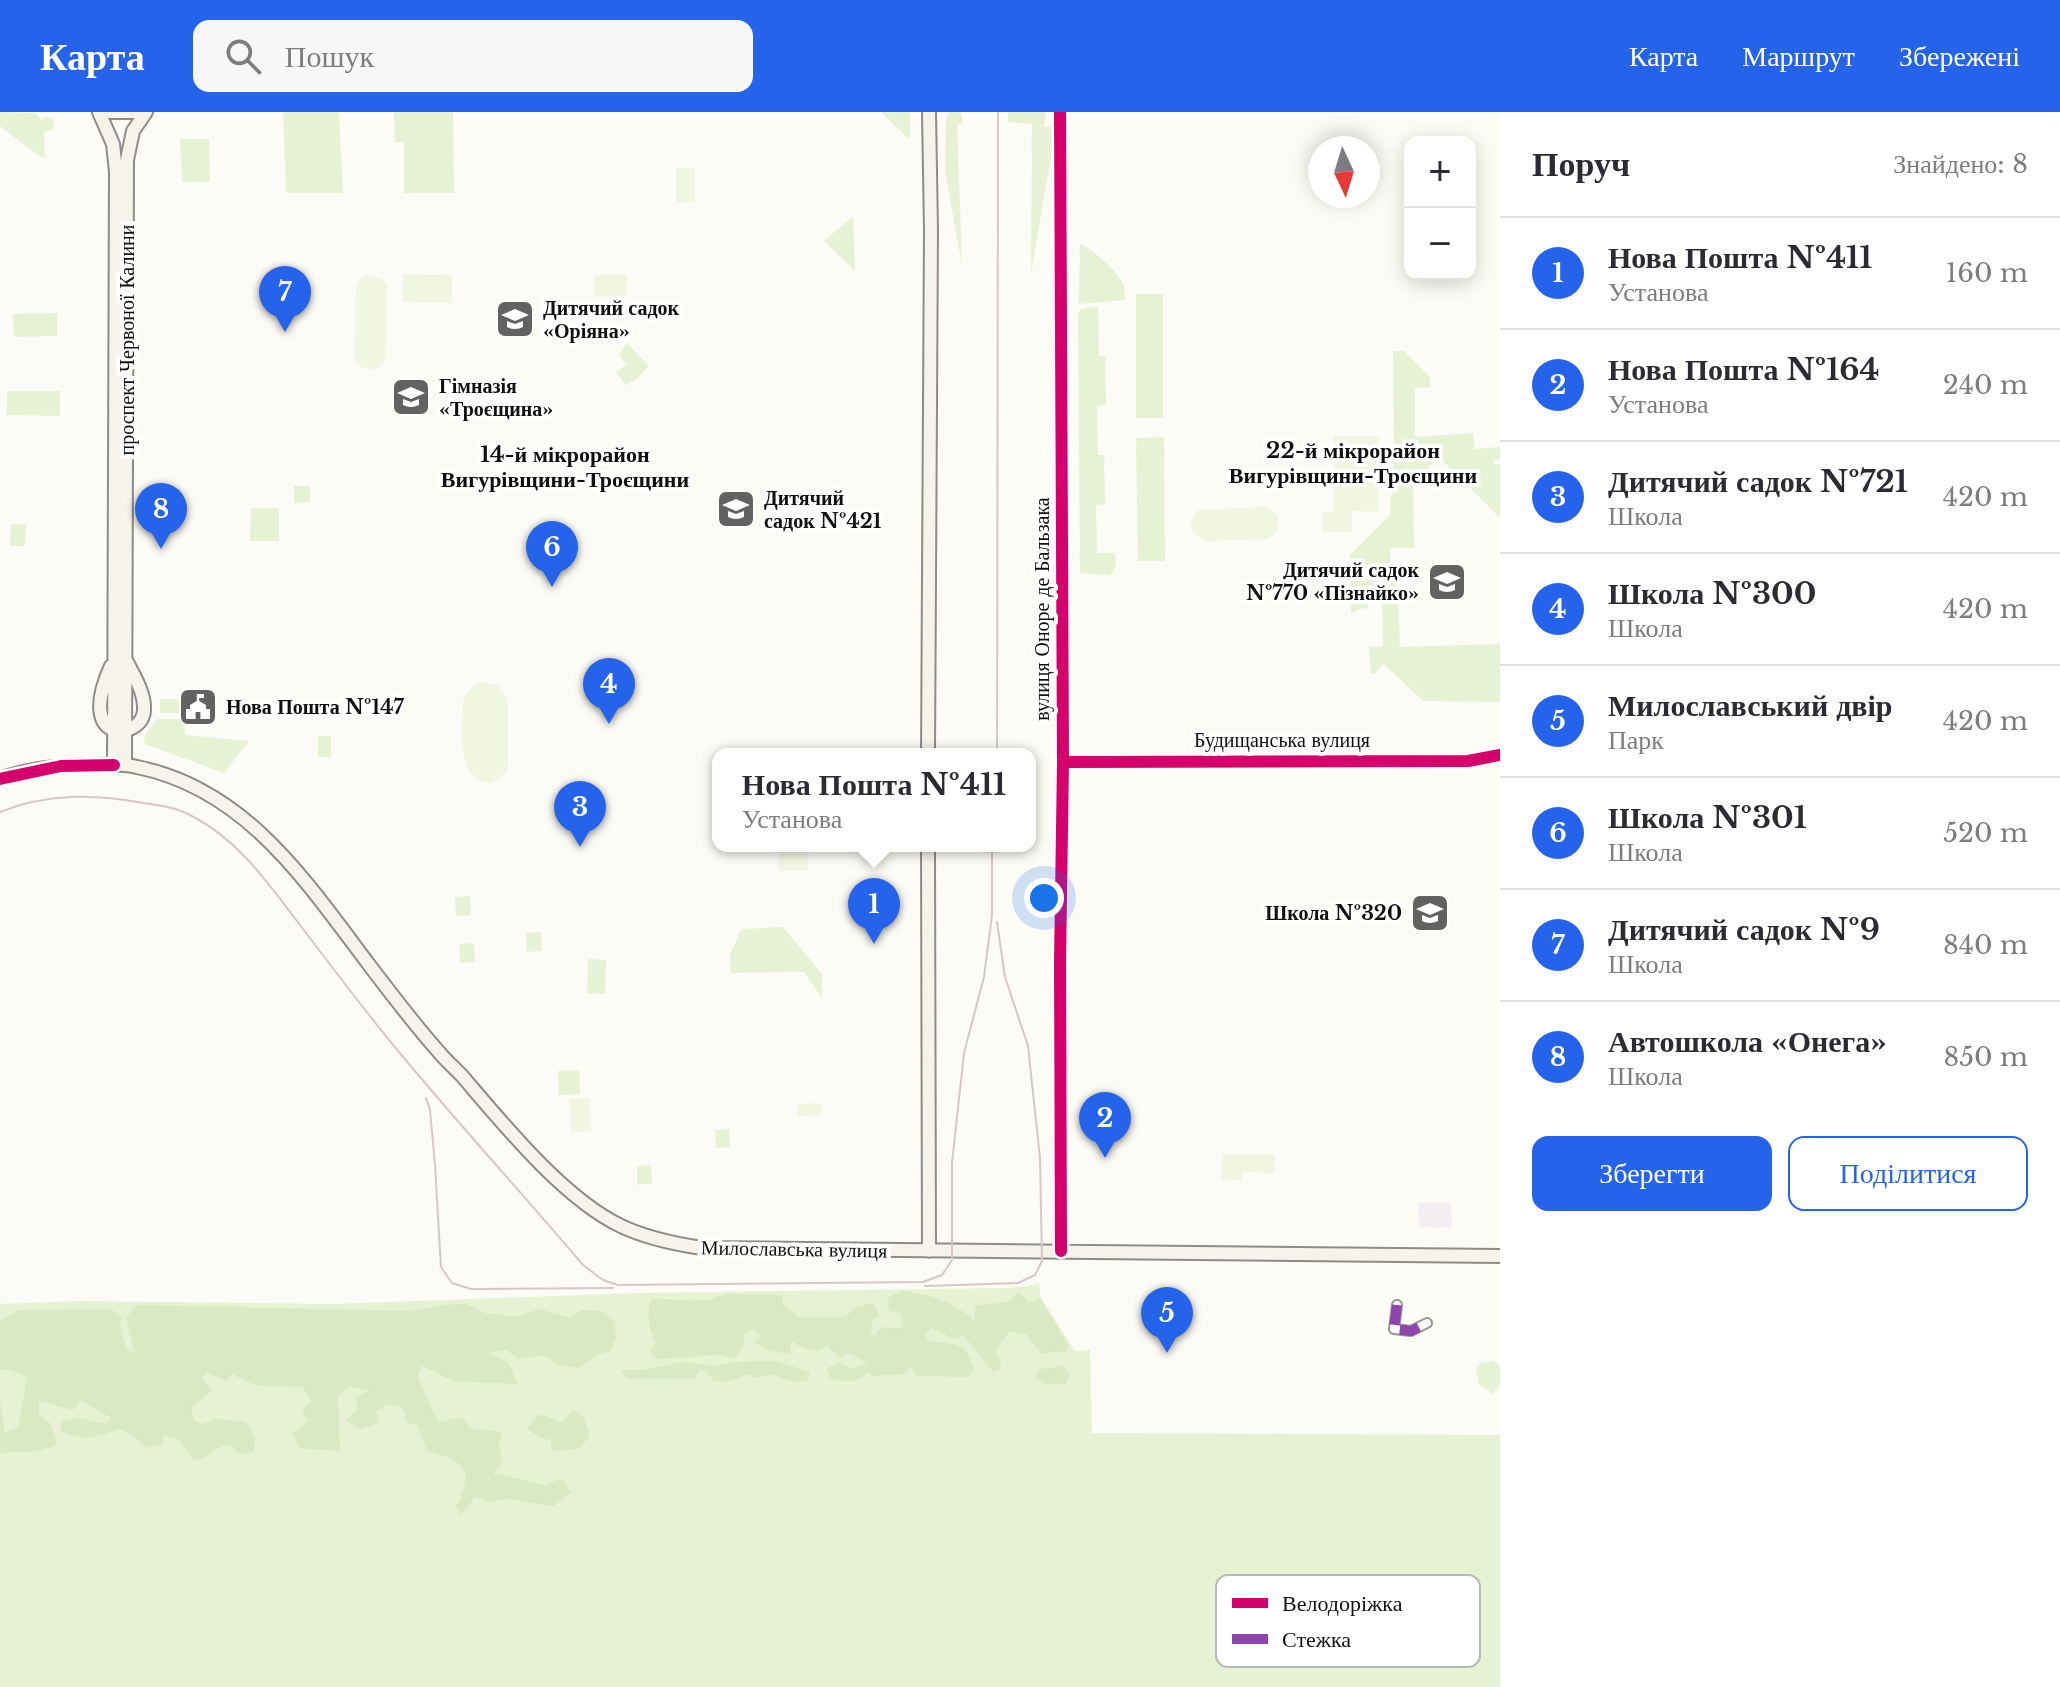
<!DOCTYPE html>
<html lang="uk">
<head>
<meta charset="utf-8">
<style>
  body { margin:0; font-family:"Libre Baskerville",serif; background:#f7f7f7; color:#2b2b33 }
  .controls { position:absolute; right:24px; top:24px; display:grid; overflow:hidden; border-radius:16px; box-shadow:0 4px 20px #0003 }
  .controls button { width:72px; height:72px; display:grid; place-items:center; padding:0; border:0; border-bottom:2px solid #e1e1e2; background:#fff; color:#2b2b33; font:40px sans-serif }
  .compass { position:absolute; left:1308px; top:24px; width:72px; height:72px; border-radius:50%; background:#fff; box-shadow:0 4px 20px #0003; rotate:176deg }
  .you { position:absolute; left:1044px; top:786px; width:28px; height:28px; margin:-20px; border:6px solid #fff; border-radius:50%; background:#1a73e8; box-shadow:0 0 0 12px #1a73e833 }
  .badge { display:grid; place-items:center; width:52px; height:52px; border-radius:50%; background:#2563eb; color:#fff; font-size:26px; font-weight:700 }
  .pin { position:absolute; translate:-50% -66px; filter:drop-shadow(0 2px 4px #0008) }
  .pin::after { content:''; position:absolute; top:42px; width:28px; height:24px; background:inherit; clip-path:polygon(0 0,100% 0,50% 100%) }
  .popup { position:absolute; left:712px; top:636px; width:324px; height:104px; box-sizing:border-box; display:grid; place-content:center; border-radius:16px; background:#fff; filter:drop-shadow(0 2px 6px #0005); font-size:26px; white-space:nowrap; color:#7c7c81 }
  .popup b { font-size:30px; color:#2b2b33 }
  .popup::after { content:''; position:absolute; left:50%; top:100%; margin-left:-16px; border:16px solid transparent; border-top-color:#fff }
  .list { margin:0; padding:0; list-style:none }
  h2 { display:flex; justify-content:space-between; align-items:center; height:104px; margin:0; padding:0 32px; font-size:34px }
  h2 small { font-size:26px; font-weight:400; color:#7c7c81 }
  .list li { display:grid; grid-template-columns:52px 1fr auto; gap:24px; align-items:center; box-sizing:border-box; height:112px; padding:0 32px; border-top:2px solid #e1e1e2 }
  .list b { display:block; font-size:30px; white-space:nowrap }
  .list p { margin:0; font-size:26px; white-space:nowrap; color:#7c7c81 }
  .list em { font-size:26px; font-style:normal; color:#7c7c81 }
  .actions { display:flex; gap:16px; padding:24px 32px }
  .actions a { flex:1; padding:18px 0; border:2px solid #2563eb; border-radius:16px; text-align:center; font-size:28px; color:#2563eb }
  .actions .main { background:#2563eb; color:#fff }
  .icon { flex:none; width:44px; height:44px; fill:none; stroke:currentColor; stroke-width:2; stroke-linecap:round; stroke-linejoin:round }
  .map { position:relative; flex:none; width:1500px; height:1575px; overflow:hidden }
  header { display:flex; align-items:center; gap:48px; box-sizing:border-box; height:112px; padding:0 40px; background:#2563eb; color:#fff }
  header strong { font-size:38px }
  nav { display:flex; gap:44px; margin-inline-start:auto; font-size:28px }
  .search { width:560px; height:72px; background:#f7f7f7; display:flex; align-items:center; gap:20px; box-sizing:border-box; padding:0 28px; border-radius:16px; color:#7c7c81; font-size:30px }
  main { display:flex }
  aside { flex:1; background:#fff }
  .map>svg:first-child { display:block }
</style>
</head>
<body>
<header>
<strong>Карта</strong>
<div class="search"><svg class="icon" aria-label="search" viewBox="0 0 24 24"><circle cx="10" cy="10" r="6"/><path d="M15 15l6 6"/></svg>Пошук</div>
<nav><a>Карта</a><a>Маршрут</a><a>Збережені</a></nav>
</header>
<main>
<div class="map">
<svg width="1500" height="1575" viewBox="0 0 1500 1575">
  <rect width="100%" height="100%" fill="#fcfbf5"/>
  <!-- industrial -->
  <path fill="#f3eef1" d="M 1418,1091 L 1451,1091 L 1452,1116 L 1419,1115 Z"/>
  <!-- green -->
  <path fill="#e7f2d5" d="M 0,0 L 35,1 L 42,8 L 45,5 L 53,6 L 54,17 L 44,20 L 45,46 L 36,42 L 0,14 Z
    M 283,0 L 339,0 L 343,81 L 286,81 Z
    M 394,0 L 453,0 L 454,81 L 404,81 L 404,31 L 395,30 Z
    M 881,0 L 910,0 L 910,28 Z
    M 949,0 L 960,0 L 962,3 L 962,12 L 957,12 L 962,154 L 945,59 L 946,8 Z
    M 1008,0 L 1046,0 L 1044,15 L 1053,15 L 1052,40 L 1031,161 L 1032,12 L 1008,10 Z
    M 180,27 L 209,27 L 210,70 L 182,70 Z
    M 853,104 L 855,159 L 824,129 Z
    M 1080,132 C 1090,134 1121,163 1124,174 C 1125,178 1125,183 1125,188 L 1079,192 Z
    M 1136,182 L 1163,182 L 1163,306 L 1136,306 Z
    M 1098,194 L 1099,244 L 1105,244 L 1106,293 L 1097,294 L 1098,343 L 1104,343 L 1105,392 L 1096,393 L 1097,441 L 1115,441 L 1116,455 L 1110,463 L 1080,461 L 1078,202 L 1081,197 Z
    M 57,201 L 57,224 L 14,225 L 13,202 Z
    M 627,231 L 649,254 L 636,267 L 626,273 L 616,261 L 626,252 L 619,243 Z
    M 1393,239 L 1404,239 L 1429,264 L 1431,275 L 1415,276 L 1415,325 L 1473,321 L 1475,337 L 1500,335 L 1500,347 L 1494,348 L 1494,352 L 1500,352 L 1500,406 L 1439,345 L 1429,355 L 1422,369 L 1413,366 L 1414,436 L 1390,436 L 1391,462 L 1398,479 L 1400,535 L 1500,532 L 1500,590 L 1423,589 L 1384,552 L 1374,562 L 1371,562 L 1369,535 L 1383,534 L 1382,481 L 1368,481 L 1368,496 L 1359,497 L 1351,502 L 1350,443 L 1390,403 L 1394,341 Z
    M 7,279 L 60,279 L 60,304 L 7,303 Z
    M 1164,325 L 1165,449 L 1138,449 L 1136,326 Z
    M 294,374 L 310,374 L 310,390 L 294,391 Z
    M 251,396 L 279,396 L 279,429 L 250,429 Z
    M 11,412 L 26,412 L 25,434 L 10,434 Z
    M 160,587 L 183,587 L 183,601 L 160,601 Z
    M 157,607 L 184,607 L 185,623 L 249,629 L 224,661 L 145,632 L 144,624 Z
    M 318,624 L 331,624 L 331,645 L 318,645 Z
    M 470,784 L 471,803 L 456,804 L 455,785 Z
    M 783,815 L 822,862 L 822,886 L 804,860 L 731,861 L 730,843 L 741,817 Z
    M 541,820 L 542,839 L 527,840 L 526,821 Z
    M 474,831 L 475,850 L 460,851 L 459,832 Z
    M 588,847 L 606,848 L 605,882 L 587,881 Z
    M 579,958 L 580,982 L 559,983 L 558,959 Z
    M 729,1017 L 730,1035 L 716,1036 L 715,1018 Z
    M 651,1053 L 652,1071 L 637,1073 L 637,1054 Z
    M 1039,1170 L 1041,1186 L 1075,1239 L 1090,1238 L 1092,1321 L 1500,1323 L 1500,1575 L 0,1575 L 0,1192 L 79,1189 L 331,1192 L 639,1181 L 1004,1176 L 1029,1174 Z
    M 1493,1249 L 1500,1254 L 1500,1272 L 1493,1282 L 1479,1273 L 1476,1256 L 1481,1251 Z"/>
  <!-- forest -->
  <path fill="#d8e9c3" d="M 901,1179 C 930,1182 952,1189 974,1208 L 975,1194 L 1007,1190 L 1019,1181 L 1028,1190 L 1040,1186 L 1068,1233 L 1066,1241 L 1055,1239 L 1042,1242 L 1026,1222 L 1009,1220 L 997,1236 L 996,1244 L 1000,1248 L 1001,1257 L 993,1260 L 964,1224 L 954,1227 L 932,1216 L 926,1221 L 927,1228 C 953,1234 965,1226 974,1257 L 968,1265 L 916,1264 L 911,1254 L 904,1262 L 873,1264 L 868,1260 C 858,1272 844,1270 830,1266 L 827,1256 L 839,1251 L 853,1257 L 867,1251 L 850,1241 L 841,1247 L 827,1233 L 819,1239 L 803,1236 L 791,1229 L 790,1242 L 770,1239 L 754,1230 L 761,1225 L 754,1217 L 745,1222 L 743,1235 L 734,1247 L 720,1243 L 658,1247 L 650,1240 L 656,1231 C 649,1217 645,1202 652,1187 L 707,1188 L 727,1182 L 782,1183 L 783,1193 L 799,1205 L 845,1205 L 857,1195 L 873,1191 L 880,1204 L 872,1208 L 871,1220 L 874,1225 L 881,1215 L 896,1217 L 903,1215 L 901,1201 L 889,1199 L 888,1186 Z
    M 467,1192 L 485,1201 L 516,1205 L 539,1197 L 568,1205 L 583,1198 L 601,1199 L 614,1209 L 616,1226 L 611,1239 L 599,1242 L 578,1256 L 559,1253 L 543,1243 L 518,1247 L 506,1238 L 489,1241 L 509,1251 L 517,1272 L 453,1269 L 422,1254 L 417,1264 C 425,1279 429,1296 439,1310 L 462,1305 L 470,1316 L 502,1320 L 499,1334 L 503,1350 L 493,1361 L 545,1373 L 561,1366 L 571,1380 L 554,1394 L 507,1387 L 488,1390 L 475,1385 L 461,1403 L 456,1395 C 476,1357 465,1349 427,1339 L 417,1312 L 407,1311 L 402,1295 L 388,1292 L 376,1299 L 379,1311 L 360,1317 L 346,1308 L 358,1297 L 356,1286 L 370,1278 L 351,1275 L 338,1283 L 340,1339 L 299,1336 L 293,1321 L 308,1309 L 302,1298 L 311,1289 L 302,1275 C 278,1274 251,1278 233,1261 L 226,1269 L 207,1260 L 202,1267 L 212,1279 L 191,1295 L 194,1308 L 201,1312 L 217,1307 L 246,1310 L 255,1325 L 254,1339 L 242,1343 L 229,1333 C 214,1334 209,1348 194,1348 L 178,1327 L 163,1323 L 163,1332 L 146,1336 L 135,1325 L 120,1317 C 99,1324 79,1332 60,1317 L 63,1308 L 79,1306 L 106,1312 L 111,1306 L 80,1288 L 73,1298 L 39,1289 L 39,1303 L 51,1312 L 57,1333 L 38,1339 L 0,1341 L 0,1288 L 5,1320 L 18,1316 L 27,1265 L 11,1258 L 0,1258 L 0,1209 L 19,1198 L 111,1197 L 121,1204 L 120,1214 L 127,1239 L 134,1240 L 126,1206 L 136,1193 L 413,1199 L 441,1193 Z
    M 775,1249 L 810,1260 L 807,1269 L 788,1269 L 773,1262 L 757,1266 L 747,1262 L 732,1269 L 714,1269 L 706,1260 L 699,1258 L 694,1267 L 630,1267 L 624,1264 L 622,1258 L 644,1258 L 681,1250 L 717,1254 L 734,1250 Z
    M 1062,1253 L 1070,1262 L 1065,1272 L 1044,1272 L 1036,1265 L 1040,1256 L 1048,1257 Z
    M 573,1298 L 584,1306 L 590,1324 L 579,1337 L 551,1339 L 551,1328 L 541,1326 L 526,1316 L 540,1302 L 562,1310 Z"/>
  <!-- pitch -->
  <path fill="#f0f6df" d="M 676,56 L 695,56 L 695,90 L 676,90 Z
    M 403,162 L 452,163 L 452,191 L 403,190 Z
    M 367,163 L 382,167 L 387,173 L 385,249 C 376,260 364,260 355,249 L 356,173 L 360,166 Z
    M 594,163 L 627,163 L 627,184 L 594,184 Z
    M 1334,324 L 1379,324 L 1379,400 L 1352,399 L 1352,420 L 1322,420 L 1322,400 L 1334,399 Z
    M 1263,395 L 1269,396 L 1278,404 L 1277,420 L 1268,427 L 1204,429 L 1192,419 L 1191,409 L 1198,398 Z
    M 479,570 L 497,573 L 508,586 L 508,653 L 506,661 L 491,671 C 453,667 464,620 463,592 L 465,582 Z
    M 779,742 L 808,742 L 808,759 L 779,759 Z
    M 590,986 L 591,1019 L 571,1020 L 569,987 Z
    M 821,991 L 821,1003 L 798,1004 L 798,992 Z
    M 1222,1042 L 1275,1042 L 1274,1061 L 1242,1060 L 1241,1068 L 1222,1067 Z"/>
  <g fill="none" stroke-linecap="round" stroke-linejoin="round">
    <defs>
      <path id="street" d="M 1063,650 L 1468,649 L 1500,643
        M 1397,1193 L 1394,1217 L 1411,1219 L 1427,1211"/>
      <path id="secondary" d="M 99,0 L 113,32 L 116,60 L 114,653
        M 110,0 L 133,0
        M 1060,0 L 1063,650 L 1060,850 L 1061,1139
        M 111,554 C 74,635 143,628 144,598 C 145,581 134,564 127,550
        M 928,642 L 931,118 L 929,0
        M 125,653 L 127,48 L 133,19 L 146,0
        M 0,667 C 28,656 60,654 89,653 C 105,653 122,651 137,655 C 247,677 307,771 370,854 C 392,883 414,912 438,939 C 446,949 455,956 463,965 C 504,1013 564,1087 621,1114 C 646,1126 675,1132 702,1136 L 1500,1144
        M 928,734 L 929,1139"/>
    </defs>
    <!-- street casing -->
    <use href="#street" stroke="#969693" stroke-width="12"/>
    <!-- secondary casing -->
    <use href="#secondary" stroke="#8d8c8a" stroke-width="16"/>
    <!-- street -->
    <use href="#street" stroke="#fffefe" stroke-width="8"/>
    <!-- secondary -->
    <use href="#secondary" stroke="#f6f3eb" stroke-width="12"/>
    <!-- tram -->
    <path stroke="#d8c6c7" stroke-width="2" d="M 997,642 L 998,0
      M 0,700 C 47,681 94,682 143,691 C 158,693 175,695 190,703 C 238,727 268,771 300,813 C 328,850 356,887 385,923 C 449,1002 518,1076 583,1153 L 603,1168 L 618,1173 L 923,1170 L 942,1163 L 952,1148 L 952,1051 L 964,941 L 984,865 L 992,803 L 992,734
      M 426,986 L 430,998 L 435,1053 L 441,1155 L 452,1171 L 471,1177 L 613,1176
      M 925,1174 L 1018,1171 L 1035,1163 L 1042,1149 L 1040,1046 L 1028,934 L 1005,865 L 997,810"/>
    <!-- quiet -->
    <path stroke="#8e44ad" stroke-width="10" stroke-dasharray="20 10" stroke-linecap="butt" d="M 1397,1193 L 1394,1217 L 1411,1219 L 1427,1211"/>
    <defs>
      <path id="cycleway" d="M 1060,0 L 1063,650 L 1060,850 L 1061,1139
        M 1063,650 L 1468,649 L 1500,643
        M 0,667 L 61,654 L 114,653"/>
    </defs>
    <!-- cycleway casing -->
    <use href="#cycleway" stroke="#fff" stroke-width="17"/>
    <!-- cycleway -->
    <use href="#cycleway" stroke="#d6006c" stroke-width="12"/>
  </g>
  <!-- icons -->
  <defs>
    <symbol id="school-square" viewBox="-11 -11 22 22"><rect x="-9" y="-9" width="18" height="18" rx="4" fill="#636260" stroke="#fff"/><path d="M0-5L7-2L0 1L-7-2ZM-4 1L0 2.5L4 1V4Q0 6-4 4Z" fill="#fff"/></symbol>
    <symbol id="civic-square" viewBox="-11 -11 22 22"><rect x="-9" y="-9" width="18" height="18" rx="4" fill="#636260" stroke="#fff"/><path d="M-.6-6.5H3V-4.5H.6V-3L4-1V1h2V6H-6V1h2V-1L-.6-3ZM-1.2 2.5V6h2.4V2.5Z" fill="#fff"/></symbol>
  </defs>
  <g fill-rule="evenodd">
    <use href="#school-square" x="493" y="185" width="44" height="44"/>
    <use href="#school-square" x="389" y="263" width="44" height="44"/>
    <use href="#school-square" x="714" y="375" width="44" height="44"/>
    <use href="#school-square" x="1425" y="448" width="44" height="44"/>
    <use href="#civic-square" x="176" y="573" width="44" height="44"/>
    <use href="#school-square" x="1408" y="779" width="44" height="44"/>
  </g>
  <g text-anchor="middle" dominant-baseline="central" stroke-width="8" stroke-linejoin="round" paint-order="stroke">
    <!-- poi labels -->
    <g font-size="20" font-weight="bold" fill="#101010" stroke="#fff" text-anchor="start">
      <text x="543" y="196">Дитячий садок<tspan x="543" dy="23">«Оріяна»</tspan></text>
      <text x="439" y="274">Гімназія<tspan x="439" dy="23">«Троєщина»</tspan></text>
      <text x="764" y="386">Дитячий<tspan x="764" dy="23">садок №421</tspan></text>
      <text x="1419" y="458" text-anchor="end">Дитячий садок<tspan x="1419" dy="23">№770 «Пізнайко»</tspan></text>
      <text x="226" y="595">Нова Пошта №147</text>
      <text x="1402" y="801" text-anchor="end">Школа №320</text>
    </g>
    <!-- street labels -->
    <g font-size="20" fill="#101010" stroke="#fff">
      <text transform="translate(127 228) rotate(-90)">проспект Червоної Калини</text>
      <text transform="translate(1042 497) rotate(-90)">вулиця Оноре де Бальзака</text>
      <text x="1282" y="628">Будищанська вулиця</text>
      <text transform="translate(794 1137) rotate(1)">Милославська вулиця</text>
    </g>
    <!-- neighbourhood labels -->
    <g font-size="22" font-weight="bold" fill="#101010" stroke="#fff">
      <text x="1353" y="338">22-й мікрорайон<tspan x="1353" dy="25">Вигурівщини-Троєщини</tspan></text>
      <text x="565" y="342">14-й мікрорайон<tspan x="565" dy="25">Вигурівщини-Троєщини</tspan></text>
    </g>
  </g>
  <!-- legend -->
  <rect x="1216" y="1463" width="264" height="92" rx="12" fill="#fff" stroke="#b7b7b7" stroke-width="2"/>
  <rect x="1232" y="1486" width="36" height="10" fill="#d6006c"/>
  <rect x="1232" y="1522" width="36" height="10" fill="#8e44ad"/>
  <g font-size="22" fill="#101010">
    <text x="1282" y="1499">Велодоріжка</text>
    <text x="1282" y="1535">Стежка</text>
  </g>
</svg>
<div class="controls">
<button>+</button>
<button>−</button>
</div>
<svg class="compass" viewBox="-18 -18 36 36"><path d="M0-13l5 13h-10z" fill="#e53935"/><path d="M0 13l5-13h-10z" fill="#7c7c81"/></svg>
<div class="you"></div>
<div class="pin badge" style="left:874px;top:832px">1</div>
<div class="popup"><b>Нова Пошта №411</b>Установа</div>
<div class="pin badge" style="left:1105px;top:1046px">2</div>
<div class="pin badge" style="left:580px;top:735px">3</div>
<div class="pin badge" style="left:609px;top:612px">4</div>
<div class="pin badge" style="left:1167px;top:1241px">5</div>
<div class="pin badge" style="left:552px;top:475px">6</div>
<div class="pin badge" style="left:285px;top:220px">7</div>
<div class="pin badge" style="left:161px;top:437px">8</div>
</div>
<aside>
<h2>Поруч<small>Знайдено: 8</small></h2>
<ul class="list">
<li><span class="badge">1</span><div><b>Нова Пошта №411</b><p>Установа</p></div><em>160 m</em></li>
<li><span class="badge">2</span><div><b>Нова Пошта №164</b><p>Установа</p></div><em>240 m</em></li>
<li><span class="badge">3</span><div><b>Дитячий садок №721</b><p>Школа</p></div><em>420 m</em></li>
<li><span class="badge">4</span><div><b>Школа №300</b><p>Школа</p></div><em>420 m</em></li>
<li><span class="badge">5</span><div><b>Милославський двір</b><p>Парк</p></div><em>420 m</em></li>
<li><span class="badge">6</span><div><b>Школа №301</b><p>Школа</p></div><em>520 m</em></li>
<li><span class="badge">7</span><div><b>Дитячий садок №9</b><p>Школа</p></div><em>840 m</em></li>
<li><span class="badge">8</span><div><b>Автошкола «Онега»</b><p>Школа</p></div><em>850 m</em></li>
</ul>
<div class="actions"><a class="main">Зберегти</a><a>Поділитися</a></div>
</aside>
</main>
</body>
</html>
